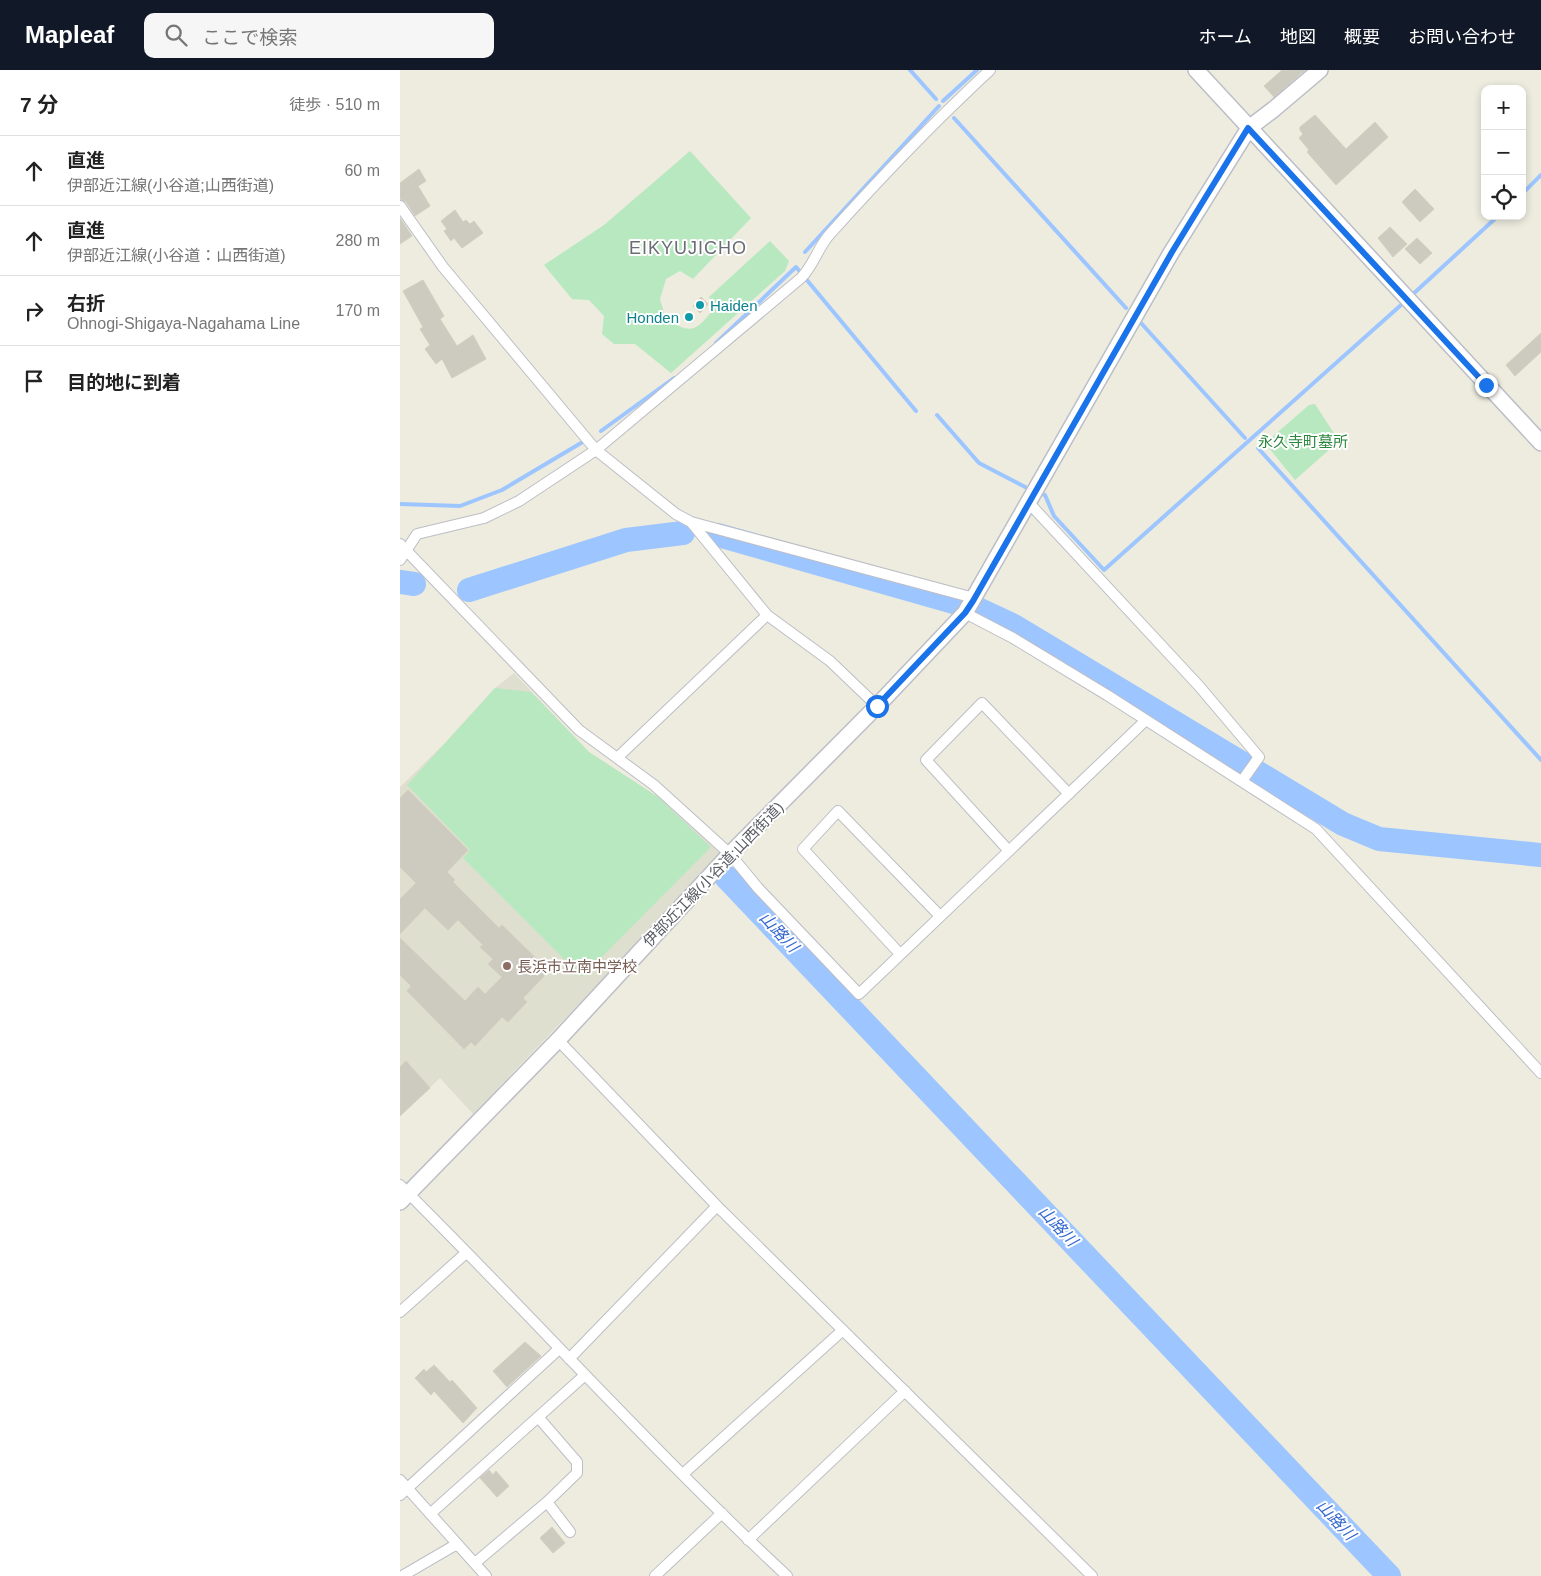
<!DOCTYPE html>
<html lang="ja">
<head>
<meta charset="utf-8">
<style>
  body { margin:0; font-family:Arial,"Noto Sans JP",sans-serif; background:#f6f6f6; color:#222 }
  .controls { position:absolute; right:15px; top:15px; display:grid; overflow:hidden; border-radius:10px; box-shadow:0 2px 8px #0003 }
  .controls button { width:45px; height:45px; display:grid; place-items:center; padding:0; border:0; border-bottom:1px solid #e0e0e0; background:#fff; color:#222; font:25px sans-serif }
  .stop { position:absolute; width:15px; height:15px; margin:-11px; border:4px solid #1a73e8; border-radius:50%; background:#fff }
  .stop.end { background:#1a73e8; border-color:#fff; box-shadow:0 1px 5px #0008 }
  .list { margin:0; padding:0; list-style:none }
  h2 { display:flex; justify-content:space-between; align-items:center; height:65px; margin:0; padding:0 20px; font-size:21px }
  h2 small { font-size:16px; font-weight:400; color:#767676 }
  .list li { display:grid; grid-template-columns:32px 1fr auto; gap:15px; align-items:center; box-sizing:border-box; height:70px; padding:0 20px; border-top:1px solid #e0e0e0 }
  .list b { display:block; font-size:19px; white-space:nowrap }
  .list p { margin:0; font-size:16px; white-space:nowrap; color:#767676 }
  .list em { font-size:16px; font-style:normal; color:#767676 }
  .icon { flex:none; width:28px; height:28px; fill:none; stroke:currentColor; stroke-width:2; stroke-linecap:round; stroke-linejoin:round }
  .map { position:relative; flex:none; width:1141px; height:1506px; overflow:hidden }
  header { display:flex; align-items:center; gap:30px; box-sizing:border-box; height:70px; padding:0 25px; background:#111827; color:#fff }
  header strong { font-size:24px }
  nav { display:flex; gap:28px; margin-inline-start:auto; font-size:18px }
  .search { width:350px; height:45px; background:#f6f6f6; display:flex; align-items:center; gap:12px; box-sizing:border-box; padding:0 18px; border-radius:10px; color:#767676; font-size:19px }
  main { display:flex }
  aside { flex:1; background:#fff }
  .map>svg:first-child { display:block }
</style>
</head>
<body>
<header>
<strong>Mapleaf</strong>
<div class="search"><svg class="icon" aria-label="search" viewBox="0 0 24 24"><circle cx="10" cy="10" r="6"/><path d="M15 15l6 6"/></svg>ここで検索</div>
<nav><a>ホーム</a><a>地図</a><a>概要</a><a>お問い合わせ</a></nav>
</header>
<main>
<aside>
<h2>7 分<small>徒歩 · 510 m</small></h2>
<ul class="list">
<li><svg class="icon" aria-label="ahead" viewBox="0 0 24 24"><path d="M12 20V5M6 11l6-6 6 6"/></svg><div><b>直進</b><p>伊部近江線(小谷道;山西街道)</p></div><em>60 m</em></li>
<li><svg class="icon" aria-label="ahead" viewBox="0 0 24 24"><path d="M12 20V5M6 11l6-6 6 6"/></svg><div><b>直進</b><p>伊部近江線(小谷道：山西街道)</p></div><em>280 m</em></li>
<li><svg class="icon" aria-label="right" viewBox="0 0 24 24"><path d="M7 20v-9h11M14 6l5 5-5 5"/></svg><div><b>右折</b><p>Ohnogi-Shigaya-Nagahama Line</p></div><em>170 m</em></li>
<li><svg class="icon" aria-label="arrive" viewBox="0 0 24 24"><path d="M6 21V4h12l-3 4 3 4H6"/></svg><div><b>目的地に到着</b></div></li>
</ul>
</aside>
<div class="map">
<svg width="1141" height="1506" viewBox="0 0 1141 1506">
  <rect width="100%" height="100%" fill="#edecdf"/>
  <!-- education -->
  <path fill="#dfdfcf" d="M 114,603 L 189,682 L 258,727 L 322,785 L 73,1044 L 40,1008 L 0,1046 L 0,717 L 46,672 L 95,618 Z"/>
  <!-- green -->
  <path fill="#b8e8bf" d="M 290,81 L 351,148 L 293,209 L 280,201 L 266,209 L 260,229 L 266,249 C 293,266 297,260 315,237 L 309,227 L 370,171 L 389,191 L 385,201 L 271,303 L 235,274 L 214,274 L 202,264 L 204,246 L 189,230 L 172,229 L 144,195 L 204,155 Z
    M 915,334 L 939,371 L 895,410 L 865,373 L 909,335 Z
    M 95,618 L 131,622 L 189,682 L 258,727 L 311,777 L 182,907 L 63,788 L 70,780 L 7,715 Z"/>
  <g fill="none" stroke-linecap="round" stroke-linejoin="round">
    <!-- stream -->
    <path stroke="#9dc5ff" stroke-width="4" d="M 510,0 L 536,29
      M 543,31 L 577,0
      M 554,48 L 726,238
      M 1122,124 L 1141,105
      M 405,182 L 539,36
      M 1012,225 L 1098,146
      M 741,253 L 845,368
      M 316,273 L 396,197 L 516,341
      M 537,345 L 579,393 L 631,420
      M 201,361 L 274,308
      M 858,378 L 1141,690
      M 638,423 L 645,425 L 654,446 L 704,500 L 1001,235
      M 0,434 L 60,436 L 102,420 L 181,373"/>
    <!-- river -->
    <path stroke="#9dc5ff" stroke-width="24" d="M 318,465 L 578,539 L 614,556 L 943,754 L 979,769 L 1141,785
      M 0,512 L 14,514
      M 69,520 L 226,470 L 283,463
      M 326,807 L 989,1506"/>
  </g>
  <!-- building -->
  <path fill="#cdcbc0" stroke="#d2cfbd" d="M 882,0 L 905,0 L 874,27 L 864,16 Z
    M 915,45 L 946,79 L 975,52 L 988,67 L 936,115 L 907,82 L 909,80 L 899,68 L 903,64 L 900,60 L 900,57 Z
    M 19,99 L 26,111 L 18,116 L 30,136 L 15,146 L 6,132 L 0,129 L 0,113 Z
    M 1015,119 L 1034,139 L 1020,152 L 1002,132 Z
    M 55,140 L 63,152 L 66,150 L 70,154 L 74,151 L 83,163 L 62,178 L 54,168 L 51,171 L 44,161 L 47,159 L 41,151 Z
    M 0,148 L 12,166 L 0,174 Z
    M 990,157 L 1007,174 L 993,187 L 978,168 Z
    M 1017,168 L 1032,183 L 1020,194 L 1005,179 Z
    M 23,210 L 44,246 L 40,249 L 57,276 L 73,265 L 86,289 L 52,308 L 42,289 L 36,294 L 25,279 L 30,275 L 20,259 L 23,257 L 3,221 Z
    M 301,227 L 308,234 L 300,243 L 293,236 Z
    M 1141,263 L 1141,282 L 1115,306 L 1106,295 Z
    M 8,720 L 68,780 L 47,802 L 55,810 L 53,812 L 99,858 L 102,855 L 149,901 L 123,928 L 127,932 L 108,952 L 102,947 L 75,976 L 71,972 L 64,979 L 7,921 L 11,916 L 0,905 L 0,868 L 65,931 L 78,917 L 85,924 L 102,907 L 88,894 L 93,889 L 80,877 L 83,875 L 58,850 L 48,860 L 25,838 L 0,864 L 0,829 L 16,813 L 0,797 L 0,728 Z
    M 6,991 L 30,1018 L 0,1046 L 0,997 Z
    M 125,1272 L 141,1286 L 107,1317 L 93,1301 Z
    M 34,1295 L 50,1312 L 52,1310 L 77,1338 L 63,1353 L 34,1321 L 31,1325 L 15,1308 L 24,1299 L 26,1302 Z
    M 89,1400 L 93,1405 L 96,1401 L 109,1416 L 97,1427 L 80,1408 Z
    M 152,1457 L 165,1473 L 153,1483 L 140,1468 Z"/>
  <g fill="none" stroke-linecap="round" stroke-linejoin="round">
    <defs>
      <path id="street" d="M 0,136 L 43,197 L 196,380 L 276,444 L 291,452 L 367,545 L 430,591 L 477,636
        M 629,433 L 799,616 L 859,687 L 842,711
        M 291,452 L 574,528
        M 0,474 L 179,660 L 254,715 L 330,784 L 358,818 L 459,924 L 745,651
        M 0,490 L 17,464 L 84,448 L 119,431 L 196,380 L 401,208 C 414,195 418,177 430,164 C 481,107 534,52 590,0
        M 565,543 L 613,568 L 707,625 L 916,759 L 1141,1003
        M 217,688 L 367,545
        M 609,781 L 526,690 L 582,633 L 669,724
        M 500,884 L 403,779 L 438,741 L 540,846
        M 158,970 L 317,1136 L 692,1506
        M 0,1115 C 130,1244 253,1381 387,1506
        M 0,1242 L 66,1183
        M 169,1289 L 317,1136
        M 283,1404 L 443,1260
        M 0,1410 L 86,1506
        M 0,1425 L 159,1279
        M 147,1432 L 170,1462
        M 30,1444 L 185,1305
        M 348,1470 L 505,1321
        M 75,1493 L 147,1432 L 177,1403 L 177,1392 L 138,1347
        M 2,1506 L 57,1474
        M 255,1506 L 322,1443"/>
      <path id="secondary" d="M 796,0 L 1141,373
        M 0,1132 L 158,970 L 330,784 L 477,636 L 565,543 L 771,183 L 849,58 L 874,39 L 920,0"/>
    </defs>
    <!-- street casing -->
    <use href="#street" stroke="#bcbec5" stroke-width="12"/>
    <!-- secondary casing -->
    <use href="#secondary" stroke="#bcbec7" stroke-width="18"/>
    <!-- street -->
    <use href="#street" stroke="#fff" stroke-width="10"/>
    <!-- secondary -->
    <use href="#secondary" stroke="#fff" stroke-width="15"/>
  </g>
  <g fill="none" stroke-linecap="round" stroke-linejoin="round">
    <!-- route -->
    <path stroke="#1a73e8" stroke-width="6" d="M 477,636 L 565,543 L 573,531 L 772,182 L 848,58 L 1086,315"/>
  </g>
  <!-- markers -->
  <g fill="#0f9aa8" stroke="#fff" stroke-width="2">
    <circle cx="300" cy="235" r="5"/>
    <circle cx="289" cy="247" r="5"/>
  </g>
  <circle fill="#8d6e63" stroke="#fff" stroke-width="2" cx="107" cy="896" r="5"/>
  <g text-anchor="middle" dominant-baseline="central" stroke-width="4" stroke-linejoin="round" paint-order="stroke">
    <!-- culture labels -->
    <g font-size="15" fill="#0d838f" stroke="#fff" text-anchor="start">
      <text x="310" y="235">Haiden</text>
      <text x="279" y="247" text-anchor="end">Honden</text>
    </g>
    <!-- park labels -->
    <g font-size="15" fill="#2c863d" stroke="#fff">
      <text x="903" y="371">永久寺町墓所</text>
    </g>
    <!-- street labels -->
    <g font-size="15" fill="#585b62" stroke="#fff">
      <text transform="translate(313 804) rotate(-46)">伊部近江線(小谷道;山西街道)</text>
    </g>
    <!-- education labels -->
    <g font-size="15" fill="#785e54" stroke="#fff" text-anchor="start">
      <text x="117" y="896">長浜市立南中学校</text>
    </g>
    <!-- water labels -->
    <g font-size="16" font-style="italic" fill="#3468ce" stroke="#fff">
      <text transform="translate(379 862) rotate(47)">山路川</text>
      <text transform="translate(658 1156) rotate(47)">山路川</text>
      <text transform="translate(936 1450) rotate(47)">山路川</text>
    </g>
    <!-- quarter labels -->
    <g font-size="18" letter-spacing="1" fill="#696d74" stroke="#fff">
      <text x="288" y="178">EIKYUJICHO</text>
    </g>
  </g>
</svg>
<div class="controls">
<button>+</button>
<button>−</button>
<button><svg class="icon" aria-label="locate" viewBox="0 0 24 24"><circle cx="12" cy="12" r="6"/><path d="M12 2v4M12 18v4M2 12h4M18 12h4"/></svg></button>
</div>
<div class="stop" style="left:477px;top:636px"></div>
<div class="stop end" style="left:1086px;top:315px"></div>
</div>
</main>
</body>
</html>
